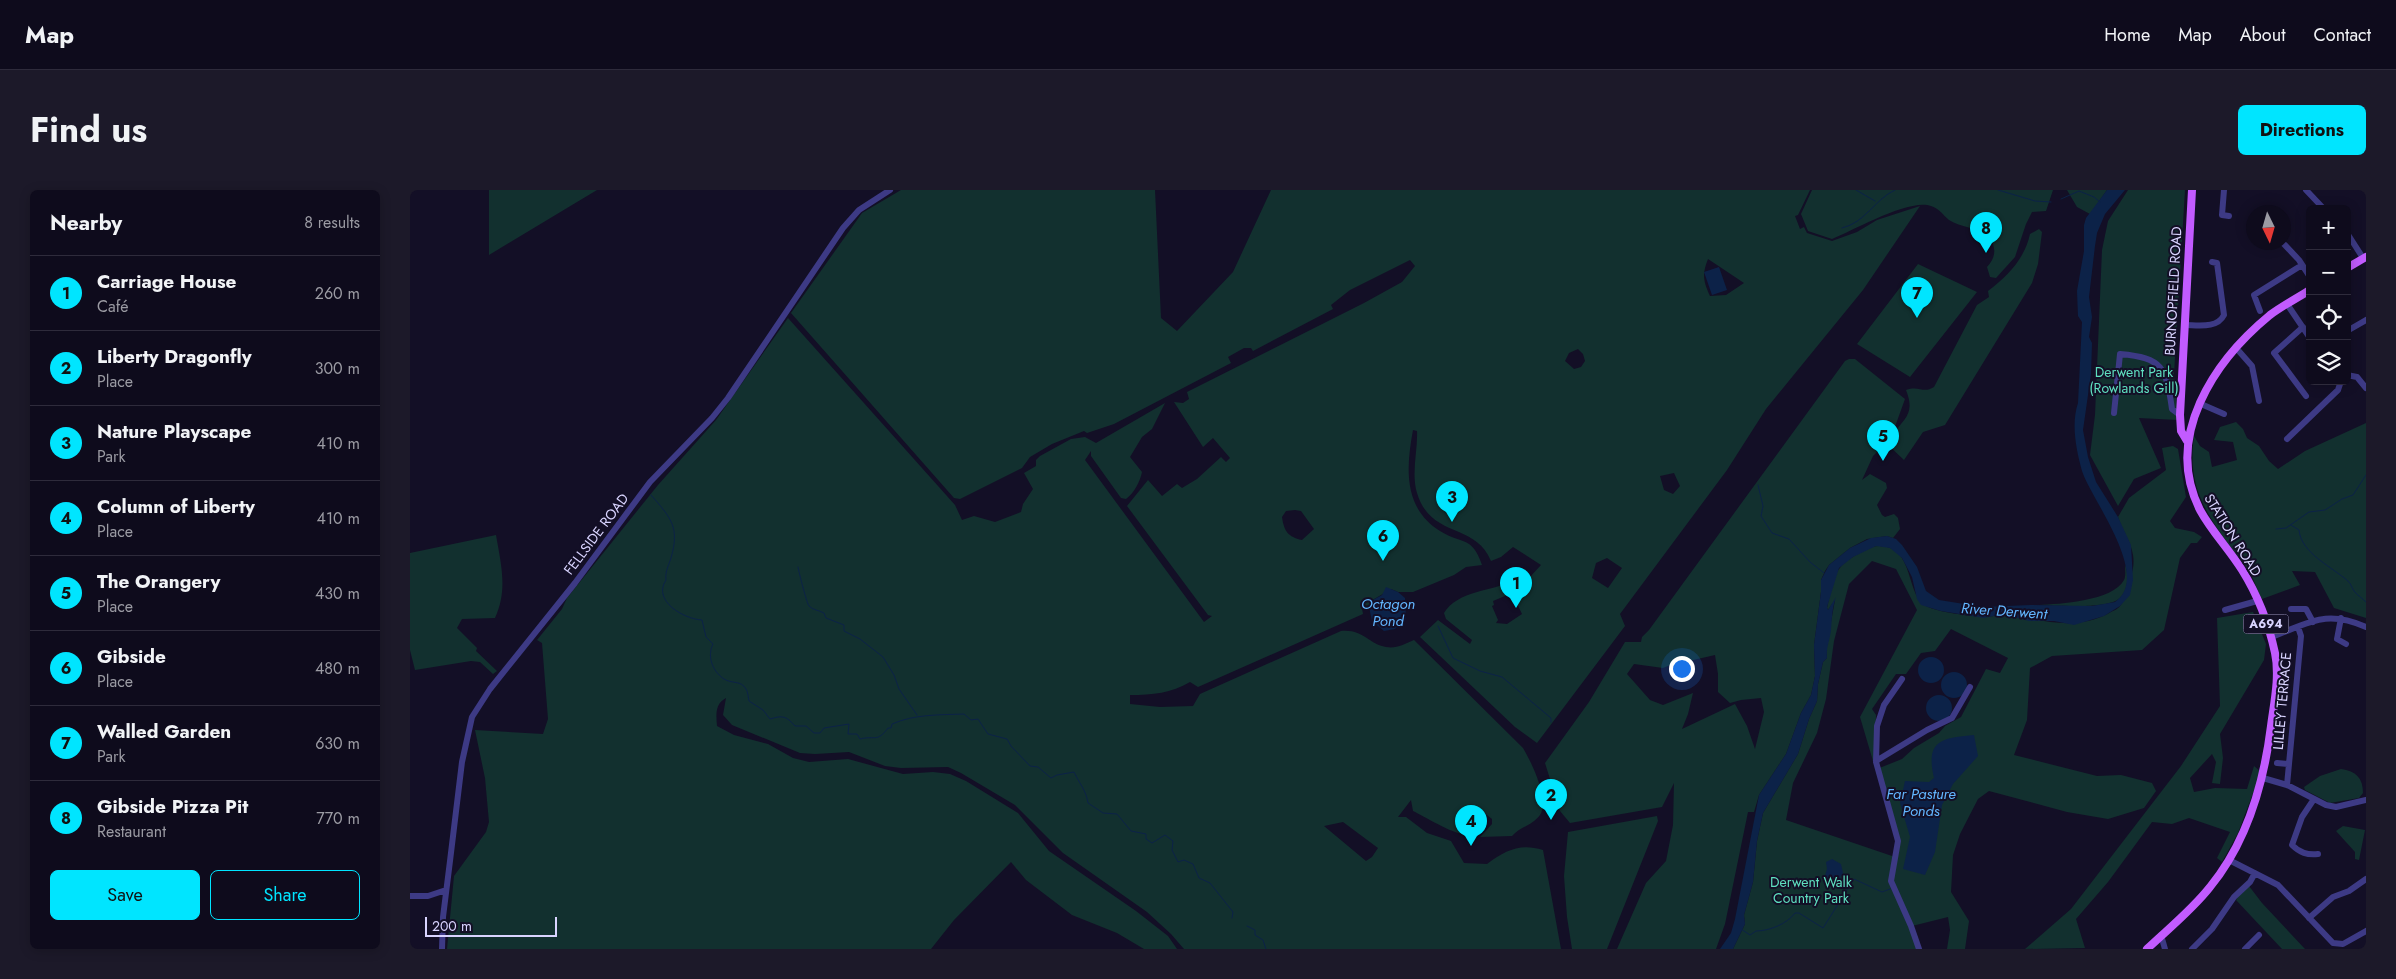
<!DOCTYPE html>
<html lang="en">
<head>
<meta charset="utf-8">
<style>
  body { margin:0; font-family:Jost,sans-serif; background:#1c1929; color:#f1f3f6 }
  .controls { position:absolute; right:15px; top:15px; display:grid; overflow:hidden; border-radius:8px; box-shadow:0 2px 12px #0003 }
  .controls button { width:45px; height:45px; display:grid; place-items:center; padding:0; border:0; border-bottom:1px solid #2e2b3b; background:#0e0b1c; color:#f1f3f6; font:25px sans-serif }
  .compass { position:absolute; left:1836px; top:15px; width:45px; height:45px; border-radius:50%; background:#0e0b1c; box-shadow:0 2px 12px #0003; rotate:175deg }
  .scale { position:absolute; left:15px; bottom:12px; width:132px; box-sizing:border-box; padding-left:5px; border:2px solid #d9d4ff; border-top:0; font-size:14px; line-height:18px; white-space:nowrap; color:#d9d4ff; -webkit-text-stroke:4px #130f26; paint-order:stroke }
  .you { position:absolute; left:1271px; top:478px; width:18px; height:18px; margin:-12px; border:4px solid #fff; border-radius:50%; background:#1a73e8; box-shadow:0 0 0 8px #1a73e833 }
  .badge { display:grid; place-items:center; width:32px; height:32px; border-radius:50%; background:#00e5ff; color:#111; font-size:16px; font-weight:700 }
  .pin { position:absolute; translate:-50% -41px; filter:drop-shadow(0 1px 2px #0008) }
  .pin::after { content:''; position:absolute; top:26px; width:18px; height:15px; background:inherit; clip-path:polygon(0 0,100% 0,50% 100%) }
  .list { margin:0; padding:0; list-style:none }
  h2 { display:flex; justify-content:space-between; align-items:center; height:65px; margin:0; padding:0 20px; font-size:21px }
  h2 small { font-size:16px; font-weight:400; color:#9b9ba3 }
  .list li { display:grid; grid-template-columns:32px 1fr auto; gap:15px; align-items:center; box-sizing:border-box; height:75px; padding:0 20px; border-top:1px solid #2e2b3b }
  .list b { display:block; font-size:19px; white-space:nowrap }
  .list p { margin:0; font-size:16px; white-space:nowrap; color:#9b9ba3 }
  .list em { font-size:16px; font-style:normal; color:#9b9ba3 }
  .actions { display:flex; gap:10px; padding:15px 20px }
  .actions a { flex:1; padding:11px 0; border:1px solid #00e5ff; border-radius:8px; text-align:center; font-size:18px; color:#00e5ff }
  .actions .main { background:#00e5ff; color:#111 }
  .icon { flex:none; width:28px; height:28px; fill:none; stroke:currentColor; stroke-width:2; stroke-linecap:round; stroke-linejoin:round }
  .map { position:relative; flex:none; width:1956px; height:759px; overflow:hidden; border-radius:8px }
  header { display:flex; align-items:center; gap:30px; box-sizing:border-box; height:70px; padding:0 25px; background:#0e0b1c; border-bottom:1px solid #2e2b3b }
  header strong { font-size:24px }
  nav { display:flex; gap:28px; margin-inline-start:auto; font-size:18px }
  .intro { display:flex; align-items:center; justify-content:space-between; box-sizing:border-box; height:120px; padding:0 30px }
  h1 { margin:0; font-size:35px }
  .button { padding:12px 22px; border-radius:8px; background:#00e5ff; color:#111; font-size:18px; font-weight:700 }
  main { display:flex; gap:30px; padding:0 30px }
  aside { flex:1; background:#0e0b1c; border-radius:8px; box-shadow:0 2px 12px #0003 }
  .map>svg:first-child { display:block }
</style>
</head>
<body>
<header>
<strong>Map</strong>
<nav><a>Home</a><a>Map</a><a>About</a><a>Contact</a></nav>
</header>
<div class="intro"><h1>Find us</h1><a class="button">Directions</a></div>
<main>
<aside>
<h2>Nearby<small>8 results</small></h2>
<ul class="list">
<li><span class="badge">1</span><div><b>Carriage House</b><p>Café</p></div><em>260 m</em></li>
<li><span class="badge">2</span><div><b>Liberty Dragonfly</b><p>Place</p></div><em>300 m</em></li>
<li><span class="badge">3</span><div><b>Nature Playscape</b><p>Park</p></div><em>410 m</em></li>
<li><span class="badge">4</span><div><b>Column of Liberty</b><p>Place</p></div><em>410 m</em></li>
<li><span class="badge">5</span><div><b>The Orangery</b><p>Place</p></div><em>430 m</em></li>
<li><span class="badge">6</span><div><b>Gibside</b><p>Place</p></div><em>480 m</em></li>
<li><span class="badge">7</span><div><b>Walled Garden</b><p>Park</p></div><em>630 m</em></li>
<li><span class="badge">8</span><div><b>Gibside Pizza Pit</b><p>Restaurant</p></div><em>770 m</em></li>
</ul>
<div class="actions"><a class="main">Save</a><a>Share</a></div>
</aside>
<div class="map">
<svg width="1956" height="759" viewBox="0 0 1956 759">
  <rect width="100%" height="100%" fill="#130f26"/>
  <!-- green -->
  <path fill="#12302f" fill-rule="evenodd" d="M 79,0 L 187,0 L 79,65 Z
    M 491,0 L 745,0 L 751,128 L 767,141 L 823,82 L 861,0 L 1400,0 L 1388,25 L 1385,26 L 1390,39 L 1394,37 L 1397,43 L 1422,51 L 1447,42 L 1467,30 L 1510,16 L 1453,100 L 1356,219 L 1317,280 L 1210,424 L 1215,436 L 1127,553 L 1105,537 L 1010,447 L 1028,430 L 1060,454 L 1062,450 L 1036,429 L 1034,423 C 1047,401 1082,401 1103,391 L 1109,399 L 1131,375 L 1103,357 L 1091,367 L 1081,371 C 1065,332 1021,349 1007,303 C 1001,283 1008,260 1007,241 L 1003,240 C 996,278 993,318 1030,341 C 1052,355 1062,345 1072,375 L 1056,377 L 1044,385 L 1003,402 L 988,402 L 981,399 L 961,411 L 959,417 L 951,413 L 953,424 L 788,497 L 780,492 C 761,503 743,505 720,505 L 720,514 L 750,517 L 783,516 L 790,504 L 931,441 C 954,439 958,454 976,457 C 986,459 995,454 1004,450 L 1113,558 C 1121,571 1140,610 1130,625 C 1123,635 1110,637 1102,646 L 1070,647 L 1082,634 L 1082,629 L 1073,622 L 1069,636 C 1065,639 1060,643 1055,644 C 1044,645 1014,626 1003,621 L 1001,610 L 988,627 L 996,627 L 1017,643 L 1041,651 L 1054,673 L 1077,674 C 1096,660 1110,653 1133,660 L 1151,759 L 774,759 L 761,744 L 737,722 L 653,663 L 605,615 L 551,583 L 538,577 L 491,578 L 475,576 L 439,562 L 405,564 L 390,563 L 322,535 L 313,525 L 316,508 C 305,514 306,524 307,536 L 324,545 L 358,554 L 383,568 L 399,572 L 438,569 L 493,584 L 523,582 L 540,584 L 556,591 L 608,623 L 639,661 L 726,721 L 758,746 L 767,759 L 734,759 L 707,743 L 662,725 L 616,690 L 601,672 L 544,730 L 521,759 L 37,759 L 44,686 L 76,642 L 79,632 L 75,588 L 65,540 L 133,544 L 138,529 L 132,453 L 127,450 L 152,419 L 157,408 L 248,295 L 306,230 L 378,128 L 545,315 L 552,330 L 564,326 L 585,332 L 611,322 L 613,314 L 623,299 L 614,283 L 626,276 L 626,270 L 630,266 L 661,249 L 675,247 L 686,253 L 755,213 L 742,239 L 732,247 L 720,267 L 732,282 C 730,292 724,303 716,309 L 711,308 L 681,266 L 681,261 L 675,270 L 794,432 L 802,426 L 798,425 L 717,316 L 738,290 L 752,306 L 767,294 L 772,298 L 787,289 L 811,267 L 816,272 L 820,268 L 803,248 L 793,257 L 764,212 L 773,213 L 779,209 L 777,202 L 954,113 L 992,92 L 1005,76 L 1000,70 L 940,100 L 921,115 L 923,119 L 843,161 L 841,158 L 834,158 L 818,167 L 821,173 L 704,234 L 677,243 L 674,241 L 642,254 L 620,267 L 612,278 L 550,309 L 544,308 L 381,123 L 452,23 ZM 1298,69 L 1334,93 L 1316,105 L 1300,106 C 1293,91 1292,84 1298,69 ZM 1168,159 L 1173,164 L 1175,171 L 1171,177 L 1164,179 L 1155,171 L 1159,163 ZM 1264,283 L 1270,296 L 1263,304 L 1254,300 L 1250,286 ZM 885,320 L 891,321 L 904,339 L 892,350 C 878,347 874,341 872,327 L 876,321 ZM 1197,368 L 1212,378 L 1198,398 L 1182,388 L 1186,373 ZM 1102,403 L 1112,424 L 1097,434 L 1086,433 L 1088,430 L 1082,416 L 1084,415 L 1083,411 ZM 933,632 L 968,658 L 962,667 L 956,671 L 914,636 Z
    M 1402,0 L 1643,0 L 1636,21 L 1622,22 L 1616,34 L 1605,67 L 1586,88 L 1580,87 L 1577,77 C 1587,66 1586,57 1578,44 C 1566,37 1551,38 1539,30 C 1533,25 1530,19 1521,16 C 1500,8 1444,40 1422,49 L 1398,41 L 1391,24 Z
    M 1657,0 L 1697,0 L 1680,24 L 1667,17 Z
    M 1718,0 L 1775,0 L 1764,184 L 1768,230 L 1729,228 L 1751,278 L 1724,289 L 1708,316 L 1680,265 L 1685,225 L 1692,60 L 1698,31 Z
    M 1629,39 L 1632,42 L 1628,74 L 1622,93 L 1535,235 L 1513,242 L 1494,270 L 1476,253 L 1463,266 L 1452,290 L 1460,284 L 1476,293 L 1477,298 L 1467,315 L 1472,325 L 1475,327 L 1484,324 L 1488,328 L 1490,339 L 1483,348 L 1477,346 L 1457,349 L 1440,358 L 1419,375 L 1415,381 L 1411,390 L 1411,402 L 1404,455 L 1405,486 L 1401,505 L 1391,523 L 1376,564 L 1349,605 L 1344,622 L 1338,622 L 1315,734 L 1306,759 L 1207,759 L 1236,693 L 1256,671 L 1263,635 L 1264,593 L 1252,617 L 1160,633 L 1150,621 L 1135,573 L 1179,512 L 1215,452 L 1231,452 L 1232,447 L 1239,440 L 1435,171 L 1439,169 L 1445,169 L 1495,209 L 1482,245 C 1496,227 1505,223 1496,200 C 1509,195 1513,204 1524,197 L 1567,115 L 1579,107 L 1578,101 C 1598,86 1615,68 1620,44 ZM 1305,465 L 1308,484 L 1308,502 L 1320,513 L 1331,510 L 1351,508 L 1354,522 L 1345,559 L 1337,536 L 1325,514 L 1272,539 L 1278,524 L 1283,503 L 1253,515 L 1240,510 L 1217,484 L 1224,474 L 1253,478 L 1263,474 L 1262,471 L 1279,471 Z
    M 1508,74 L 1567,102 L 1500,187 L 1447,154 Z
    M 1826,232 L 1833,239 L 1837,248 L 1849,256 L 1859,271 L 1868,279 L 1895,261 L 1956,233 L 1956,428 L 1924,418 L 1905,382 L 1882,381 L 1890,395 L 1852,409 C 1847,400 1844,389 1839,381 C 1834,373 1828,366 1822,359 C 1794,321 1777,294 1784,246 L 1790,256 L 1799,262 L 1802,277 L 1827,270 L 1823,252 L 1804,250 L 1810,237 Z
    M 1763,256 L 1768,259 L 1776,307 L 1760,331 L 1765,338 L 1784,342 L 1792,347 L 1787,353 L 1781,353 L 1770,368 L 1754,440 L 1732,460 L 1642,466 L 1620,478 L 1617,530 L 1604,565 L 1687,586 L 1711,585 L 1742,593 L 1746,601 L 1734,618 L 1698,629 L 1657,622 L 1579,601 L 1568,609 L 1550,644 L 1543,665 L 1541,702 L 1559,731 L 1555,759 L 1537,759 L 1540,740 L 1538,727 L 1502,736 L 1509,759 L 1323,759 L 1335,734 L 1334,725 L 1343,692 L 1347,651 L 1353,623 L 1388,564 L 1399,529 L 1407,511 L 1408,494 L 1413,472 L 1417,468 L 1416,459 L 1425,410 L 1418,420 L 1417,418 C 1424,389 1422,377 1450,363 C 1456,360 1461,356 1468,356 C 1505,355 1495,404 1516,416 C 1530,423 1560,426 1576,427 C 1583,427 1590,424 1598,425 C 1634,430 1666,442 1701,422 C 1703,421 1708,419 1710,416 C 1714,412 1715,403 1717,398 C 1721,387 1725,377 1723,365 C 1721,351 1712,341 1708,327 L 1719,308 L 1756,280 L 1752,258 ZM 1462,371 L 1486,379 L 1507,420 L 1450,527 L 1463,571 L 1465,572 L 1466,525 L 1462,519 L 1486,484 L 1496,484 L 1511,463 L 1525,461 L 1541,439 L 1598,468 L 1590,483 L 1576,479 L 1551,527 L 1535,536 L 1529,543 L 1504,558 L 1492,569 L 1467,579 L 1488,651 L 1485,667 L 1376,630 L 1383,593 L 1407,543 L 1416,509 L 1424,451 L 1439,394 Z
    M 86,345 C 91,374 98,400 85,428 L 52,429 L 47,438 L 67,458 L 66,461 L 87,481 L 83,484 L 70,472 L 61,471 L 5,480 L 0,460 L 0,363 Z
    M 1715,375 C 1720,387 1718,407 1703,412 C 1686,418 1648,416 1629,415 C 1649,414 1703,411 1714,390 C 1716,386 1715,380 1715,375 Z
    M 1843,422 L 1856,454 L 1854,470 L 1810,544 L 1813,568 L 1810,594 L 1802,593 L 1806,572 L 1802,564 L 1780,588 L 1784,602 L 1805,598 L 1837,599 L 1844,576 L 1851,582 L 1828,643 L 1812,672 L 1807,668 L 1820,642 L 1779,628 L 1762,634 L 1742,632 L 1698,692 L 1666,729 L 1675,758 L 1615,759 L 1661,719 L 1771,576 L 1810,516 L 1807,428 Z
    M 1931,579 C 1946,581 1953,588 1953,603 L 1949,608 L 1920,613 L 1895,600 L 1894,597 L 1910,586 Z
    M 1247,626 L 1248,631 L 1197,759 L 1162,759 L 1157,727 L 1154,686 L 1158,642 Z
    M 1933,636 L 1955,640 L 1949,670 L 1945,669 L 1945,662 L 1926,641 Z
    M 1839,696 L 1852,713 L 1895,759 L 1872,759 L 1826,710 L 1831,702 Z"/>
  <!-- water -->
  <path fill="#0c2248" d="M 1697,0 L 1715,0 L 1695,24 L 1687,43 L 1685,56 L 1679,107 L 1682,127 L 1679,147 L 1682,153 L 1681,184 L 1673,240 L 1678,267 L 1686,292 L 1708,327 L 1721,355 L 1723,390 L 1720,405 L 1710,416 L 1694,426 L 1664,435 L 1644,431 L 1619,431 L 1592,424 L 1574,428 L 1531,421 L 1511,415 L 1507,409 L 1502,387 L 1492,368 L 1480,358 L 1466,356 L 1443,367 L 1429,378 L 1417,417 L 1418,420 L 1426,407 C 1422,419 1422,428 1421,440 C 1420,450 1416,457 1417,468 L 1413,472 L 1408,494 L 1407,511 L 1399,529 L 1388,564 L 1353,623 L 1347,651 L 1343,692 L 1334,725 L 1335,734 L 1323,759 L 1310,759 L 1321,743 L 1325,729 L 1349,605 L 1376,564 L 1391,523 L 1401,505 L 1405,486 L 1404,455 L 1411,402 L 1411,390 L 1419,375 L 1440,358 L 1461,348 L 1477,346 L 1486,349 L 1492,355 L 1507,377 L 1516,401 L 1529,410 L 1573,417 L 1621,415 L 1682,416 L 1705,412 C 1742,386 1682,311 1672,281 C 1666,259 1661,234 1668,213 L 1672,132 L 1668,126 L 1667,101 L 1674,61 L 1674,35 L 1676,28 Z
    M 1309,77 L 1317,100 L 1302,105 L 1294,82 Z
    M 976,397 L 988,402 L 995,408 L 996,429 L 985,439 L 974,441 L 962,431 L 959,417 L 961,411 L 972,405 Z
    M1508 480a13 13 0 1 1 26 0a13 13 0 1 1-26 0Z
    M1531 495a13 13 0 1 1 26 0a13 13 0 1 1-26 0Z
    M1516 518a13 13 0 1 1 26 0a13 13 0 1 1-26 0Z
    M 1564,545 L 1568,566 L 1543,594 L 1532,615 L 1525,662 L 1515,685 L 1493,679 L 1500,647 L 1490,613 L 1495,591 L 1519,592 L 1524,588 C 1515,550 1532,548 1564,545 Z
    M 1422,669 L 1431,674 L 1433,683 L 1427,692 L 1418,694 L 1414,689 L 1417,679 L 1416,672 Z"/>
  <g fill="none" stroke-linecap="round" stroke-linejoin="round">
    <!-- stream -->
    <path stroke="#0c2248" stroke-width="1" d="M 1446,0 L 1465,11
      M 1588,0 L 1625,11 L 1641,12
      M 1651,9 L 1669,1 L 1684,7 L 1690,12
      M 1432,38 C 1455,33 1465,9 1485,0
      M 1348,295 L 1353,316 L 1351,326 L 1362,343 L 1379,349 L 1400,372 L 1414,383
      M 241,305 C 261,328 270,337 261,368 C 258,377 255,382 256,390 C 242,411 274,429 292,430 L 296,447 L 303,454 C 297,466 302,481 314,489 C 322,494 331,490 336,499 C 338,502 338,507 339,511 L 353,520 L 360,529 C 373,525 376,526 385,536 L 396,536 L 404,543 L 410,543 L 414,538 L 439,534 L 438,544 L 447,544 L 450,549 C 465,545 467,553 478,538 L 481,538 L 482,534 C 505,524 529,525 554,524 L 561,530 L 568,529 L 578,544 L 597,549 L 601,556 L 620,576 L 628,577 L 641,588 L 647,585 L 664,582 C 669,593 676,600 678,613 L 693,623 L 707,624 L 721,641 L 736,644 L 736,649 L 742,653 L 755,645 L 763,651 L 762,660 L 768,672 L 774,670 L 783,674 L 789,688 L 800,693 L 823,722 L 822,728
      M 1881,335 L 1889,340 C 1891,363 1922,377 1938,391 C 1941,394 1942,398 1944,401 C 1947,405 1952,408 1956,412
      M 1866,339 L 1876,338 L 1899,322 L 1915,320 L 1932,309 L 1943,305 L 1956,285
      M 388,377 C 389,383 397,414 399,416 C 403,420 408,420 414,423 L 416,428 L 434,435 L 434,441 L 450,449 L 473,467 L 484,485 L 489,499 L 507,525
      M 1028,436 L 1043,468 L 1070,481 L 1092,487 L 1141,528 L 1141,532
      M 837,736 L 845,740 L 845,745 L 853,750 L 856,759
      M 1331,739 L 1340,745 L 1346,741 C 1359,741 1377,734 1385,723 L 1389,723 L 1413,738 L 1444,689 L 1472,702 L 1480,699"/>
    <!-- minor -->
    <path stroke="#3d3a85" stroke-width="6" d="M 1814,0 L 1812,25 L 1819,26
      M 1896,0 L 1914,19
      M 1937,43 L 1953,68
      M 1872,52 L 1889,70 L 1900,87
      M 1877,114 L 1900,148
      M 1850,121 L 1844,105 L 1892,75
      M 1774,135 C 1788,135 1807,139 1814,125 L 1807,73 L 1802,72
      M 1893,137 L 1864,163 L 1896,206
      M 1937,141 L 1956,130
      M 1827,159 L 1842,176 L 1849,211
      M 1937,185 L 1947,187 L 1956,198
      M 1791,214 L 1814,224
      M 1704,223 L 1710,164 C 1753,168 1756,177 1762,219 L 1770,225
      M 1877,249 L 1928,200 L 1931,191
      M 1881,419 L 1896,419 L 1903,432
      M 1815,420 L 1847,411
      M 1931,428 L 1927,449 L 1936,454
      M 1861,447 C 1900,433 1915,419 1956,437
      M 1492,489 L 1474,515 L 1467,536 L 1466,572 L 1488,651 L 1481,691 L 1501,736 L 1509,759
      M 1466,571 L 1517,540 L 1542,528 L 1560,497
      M 1867,573 L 1879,574 L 1891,446 L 1888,437
      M 1853,588 L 1877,595 L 1916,615 L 1926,617 L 1956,610
      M 1877,595 L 1879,574
      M 1904,609 L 1892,627 L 1882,655 C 1890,663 1897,665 1908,664
      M 1819,670 L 1868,695 L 1923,753 L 1933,754 L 1956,741
      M 0,706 L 18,706 L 36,700
      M 1899,728 L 1923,707 L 1939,701 L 1956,689
      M 1751,745 L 1755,759
      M 32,759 L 33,727 L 40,671 L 52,572 L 62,527 L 80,499 L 165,393 L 240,292 L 302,228 L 318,208 L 433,38 L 449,20 L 480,0
      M 1782,759 L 1802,739 L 1824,707 L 1840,692 L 1845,683
      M 1835,759 L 1849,745"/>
    <!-- major -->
    <path stroke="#c25bff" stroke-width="8" d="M 1937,78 L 1956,67
      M 1777,251 L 1771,241 L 1770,225 L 1782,0
      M 1737,759 C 1758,739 1782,720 1800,697 C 1837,652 1854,592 1861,536 C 1864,513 1870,486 1865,463 C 1859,435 1847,404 1832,380 C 1819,359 1802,342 1790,320 C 1753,247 1804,171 1860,125 C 1872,116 1887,108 1900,100"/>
  </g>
  <g text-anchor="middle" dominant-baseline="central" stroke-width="4" stroke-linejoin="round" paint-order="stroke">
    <!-- shield labels -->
    <rect fill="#130f26" stroke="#9e99be" stroke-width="1" x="1833.5" y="424.5" width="45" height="19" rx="4"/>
    <g font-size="12" font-weight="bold" fill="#d9d4ff">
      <text x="1856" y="434">A694</text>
    </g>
    <!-- street labels -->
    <g font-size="14" fill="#d9d4ff" stroke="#130f26">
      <text transform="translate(1763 101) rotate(-87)">BURNOPFIELD ROAD</text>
      <text transform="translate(186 344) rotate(-53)">FELLSIDE ROAD</text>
      <text transform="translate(1823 345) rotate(58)">STATION ROAD</text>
      <text transform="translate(1872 511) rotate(-85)">LILLEY TERRACE</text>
    </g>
    <!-- park labels -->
    <g font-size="14" fill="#5fe0c0" stroke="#130f26">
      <text x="1724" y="182">Derwent Park<tspan x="1724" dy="16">(Rowlands Gill)</tspan></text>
      <text x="1401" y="692">Derwent Walk<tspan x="1401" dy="16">Country Park</tspan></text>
    </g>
    <!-- water labels -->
    <g font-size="15" font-style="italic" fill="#62b6ff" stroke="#130f26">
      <text x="978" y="414">Octagon<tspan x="978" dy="17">Pond</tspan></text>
      <text transform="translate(1594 421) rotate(4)">River Derwent</text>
      <text x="1511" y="604">Far Pasture<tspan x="1511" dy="17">Ponds</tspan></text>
    </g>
  </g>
</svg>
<div class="controls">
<button>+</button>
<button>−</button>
<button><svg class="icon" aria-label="locate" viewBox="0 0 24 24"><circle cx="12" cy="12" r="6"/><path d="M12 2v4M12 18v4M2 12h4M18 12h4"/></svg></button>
<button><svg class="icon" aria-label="layers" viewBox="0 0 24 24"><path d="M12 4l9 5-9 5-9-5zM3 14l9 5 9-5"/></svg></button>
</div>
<svg class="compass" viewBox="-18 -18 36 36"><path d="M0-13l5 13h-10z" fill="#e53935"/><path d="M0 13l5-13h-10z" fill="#9b9ba3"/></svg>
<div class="scale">200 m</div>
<div class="you"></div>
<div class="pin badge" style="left:1106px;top:418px">1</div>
<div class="pin badge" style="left:1141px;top:630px">2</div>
<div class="pin badge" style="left:1042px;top:332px">3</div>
<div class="pin badge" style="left:1061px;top:656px">4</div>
<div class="pin badge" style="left:1473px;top:271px">5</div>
<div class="pin badge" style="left:973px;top:371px">6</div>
<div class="pin badge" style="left:1507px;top:128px">7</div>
<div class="pin badge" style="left:1576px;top:63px">8</div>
</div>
</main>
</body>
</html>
